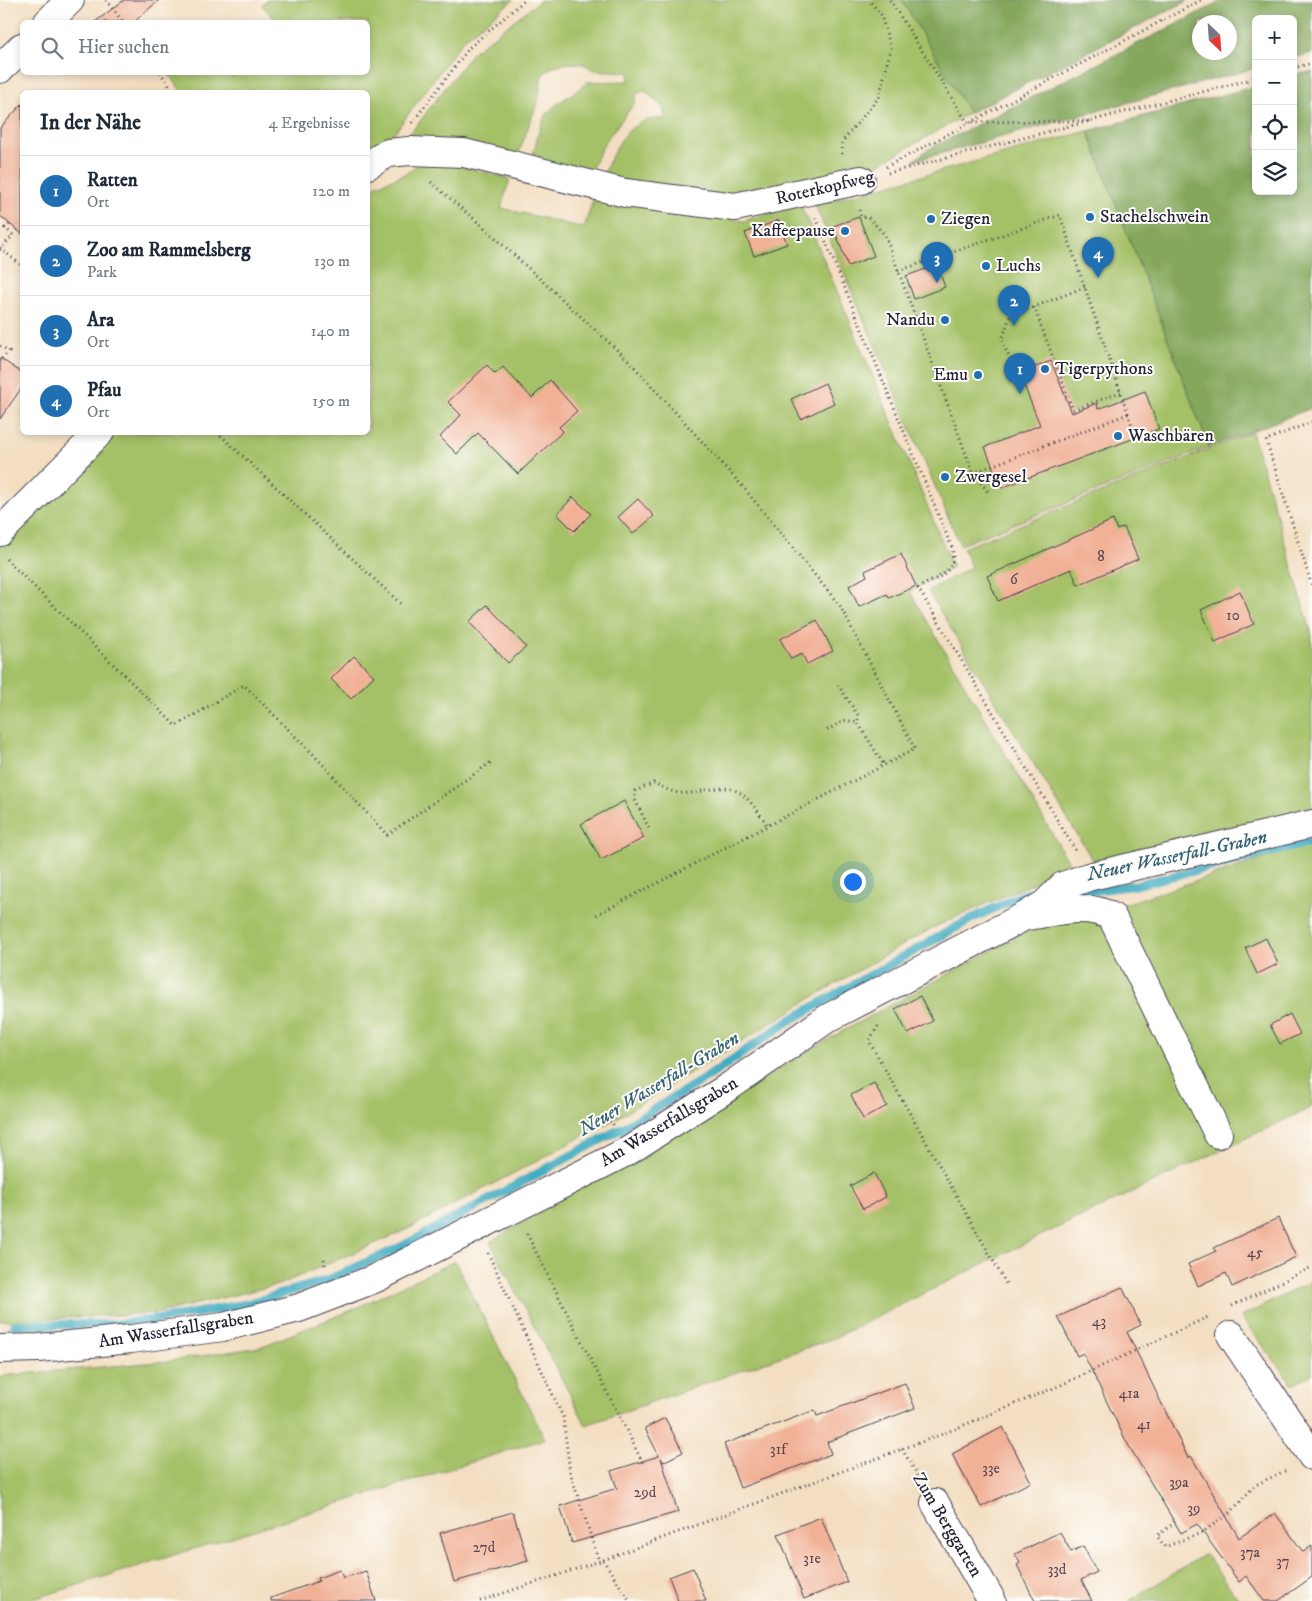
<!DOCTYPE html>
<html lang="de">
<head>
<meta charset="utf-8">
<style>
  body { margin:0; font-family:"IM FELL DW Pica",serif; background:#f6f6f7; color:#1f2937 }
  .controls { position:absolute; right:15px; top:15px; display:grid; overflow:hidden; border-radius:8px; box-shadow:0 2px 8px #0003 }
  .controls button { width:45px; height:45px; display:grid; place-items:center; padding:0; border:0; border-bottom:1px solid #e0e1e3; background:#fff; color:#1f2937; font:25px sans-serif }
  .compass { position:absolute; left:1192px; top:15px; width:45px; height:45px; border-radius:50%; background:#fff; box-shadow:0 2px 8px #0003; rotate:155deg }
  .you { position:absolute; left:852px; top:881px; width:18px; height:18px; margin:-12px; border:4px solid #fff; border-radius:50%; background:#1a73e8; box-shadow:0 0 0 8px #1a73e833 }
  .badge { display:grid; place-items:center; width:32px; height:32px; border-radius:50%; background:#1f6fb2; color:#fff; font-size:16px; font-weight:700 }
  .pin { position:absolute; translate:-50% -41px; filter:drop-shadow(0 1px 2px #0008) }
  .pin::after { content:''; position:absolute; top:26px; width:18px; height:15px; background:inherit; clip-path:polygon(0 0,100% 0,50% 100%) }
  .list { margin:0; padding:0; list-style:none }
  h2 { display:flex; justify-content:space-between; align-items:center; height:65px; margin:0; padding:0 20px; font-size:21px }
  h2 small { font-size:16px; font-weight:400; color:#747a83 }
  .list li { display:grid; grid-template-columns:32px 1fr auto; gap:15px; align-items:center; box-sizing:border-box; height:70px; padding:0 20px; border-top:1px solid #e0e1e3 }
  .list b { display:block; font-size:19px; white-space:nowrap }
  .list p { margin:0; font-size:16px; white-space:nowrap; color:#747a83 }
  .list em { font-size:16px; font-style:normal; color:#747a83 }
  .icon { flex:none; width:28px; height:28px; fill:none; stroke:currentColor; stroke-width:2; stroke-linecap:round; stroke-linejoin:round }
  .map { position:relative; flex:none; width:1312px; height:1601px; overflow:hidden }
  .search { position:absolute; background:#fff; box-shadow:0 2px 8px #0003; left:20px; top:20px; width:350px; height:55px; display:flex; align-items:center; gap:12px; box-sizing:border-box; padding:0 18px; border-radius:8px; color:#747a83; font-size:19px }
  .panel { position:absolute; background:#fff; box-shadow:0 2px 8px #0003; left:20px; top:90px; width:350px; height:345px; border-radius:8px }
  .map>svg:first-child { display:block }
</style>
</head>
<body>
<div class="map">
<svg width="1312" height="1601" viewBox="0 0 1312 1601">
  <rect width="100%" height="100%" fill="#fdfcf7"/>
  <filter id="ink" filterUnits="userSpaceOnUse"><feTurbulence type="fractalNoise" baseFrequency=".02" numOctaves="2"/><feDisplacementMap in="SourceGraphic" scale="10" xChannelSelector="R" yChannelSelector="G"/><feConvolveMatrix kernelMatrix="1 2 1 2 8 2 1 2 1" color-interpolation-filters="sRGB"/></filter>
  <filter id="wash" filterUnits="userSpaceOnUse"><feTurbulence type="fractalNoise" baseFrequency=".0096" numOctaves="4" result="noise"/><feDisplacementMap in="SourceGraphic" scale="20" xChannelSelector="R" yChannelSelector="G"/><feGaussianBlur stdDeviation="1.12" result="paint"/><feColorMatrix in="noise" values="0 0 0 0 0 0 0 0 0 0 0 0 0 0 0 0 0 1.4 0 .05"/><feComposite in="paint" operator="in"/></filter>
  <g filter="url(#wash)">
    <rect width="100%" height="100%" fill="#f3dec1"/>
    <!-- green -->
    <path fill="#a5c167" stroke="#647251" d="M 267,0 L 513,0 L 463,40 L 390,139 L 368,154 L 368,92 L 182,92 L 168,73 L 227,73 L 232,78 L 238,72 L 368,72 L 368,22 L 277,22 L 262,5 Z
      M 541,0 L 902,0 L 969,113 L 858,176 L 733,198 L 602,177 C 616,148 627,115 665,119 L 663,107 L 645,91 L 637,93 L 634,104 L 606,140 L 589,173 L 532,159 C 536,146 538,129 545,117 C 554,102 575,95 587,82 L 629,81 L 629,72 L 594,70 L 584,64 L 570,63 L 553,66 L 542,75 L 538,101 L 518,155 L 403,143 L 473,52 Z
      M 1088,131 L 1209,447 L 960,545 L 815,205 Z
      M 419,161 L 452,164 L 510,179 L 501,208 L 584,228 L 594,197 L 744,221 L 800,203 L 953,567 L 910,592 L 1071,866 L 932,928 L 818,994 L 612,1121 L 404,1231 L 281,1284 L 157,1313 L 0,1321 L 0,543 L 108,433 L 368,432 L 368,191 C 383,178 409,179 419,161 Z
      M 1252,432 L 1312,635 L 1312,817 L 1095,864 L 928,591 L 971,567 L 963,548 Z
      M 1312,843 L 1312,1107 L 1040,1236 L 834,1338 L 586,1425 L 490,1242 L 841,1032 L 1039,925 L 1091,915 Z
      M 455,1261 L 545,1439 L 27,1601 L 0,1601 L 0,1376 L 169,1361 L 260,1347 L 352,1310 Z
      M 1312,1281 L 1312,1374 L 1293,1385 L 1241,1317 Z
      M 1205,1554 L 1240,1601 L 1129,1601 Z"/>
    <!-- forest -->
    <path fill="#84a75c" stroke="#53644c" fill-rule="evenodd" d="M 902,0 L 1189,0 L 969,113 Z
      M 1224,0 L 1312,0 L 1312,53 L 1293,58 L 1293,19 L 1256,19 L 1256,68 L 913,161 L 927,150 ZM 1230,22 L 1230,52 L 1200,52 L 1200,22 Z
      M 1312,71 L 1312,408 L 1209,447 L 1088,131 L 1256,86 L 1256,191 L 1293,191 L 1293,76 Z"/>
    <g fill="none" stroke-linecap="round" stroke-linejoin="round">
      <!-- stream -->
      <path stroke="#43acc2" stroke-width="9" d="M 1073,893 L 1136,885 L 1312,842
        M 14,1325 L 118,1324 L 162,1319 L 247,1304 L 328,1280 L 405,1245 L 628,1125 L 709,1076 L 787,1022 L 971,919 L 1027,893 L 1048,893"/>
    </g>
    <g id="blocks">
      <!-- building -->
      <path fill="#f1b196" d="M 124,0 L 159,0 L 134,22 L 95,22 Z
        M 22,104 L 22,234 L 0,216 L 0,128 Z
        M 859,217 L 874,256 L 848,266 L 833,226 Z
        M 779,220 L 787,244 L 754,256 L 745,233 Z
        M 937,265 L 945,287 L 914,299 L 906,276 Z
        M 0,358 L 22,373 L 22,387 L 0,419 Z
        M 1051,361 L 1072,413 L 1097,403 L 1098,409 L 1145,391 L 1159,429 L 1001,488 L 985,447 L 1040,425 L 1019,373 Z
        M 487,365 L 495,374 L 503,367 L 532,398 L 550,380 L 577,411 L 559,427 L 563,431 L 518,474 L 478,433 L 457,454 L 440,437 L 461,415 L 448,402 Z
        M 825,383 L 834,403 L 801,419 L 791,399 Z
        M 573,497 L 591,514 L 574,531 L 557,514 Z
        M 638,499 L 654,516 L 633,534 L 618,517 Z
        M 1113,520 L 1117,530 L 1124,527 L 1138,559 L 1078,585 L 1071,569 L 998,601 L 987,576 Z
        M 901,554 L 916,586 L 889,598 L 887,594 L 859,607 L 849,586 L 867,576 L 865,571 Z
        M 1240,591 L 1254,624 L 1215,642 L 1201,610 Z
        M 487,605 L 526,647 L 508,663 L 469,622 Z
        M 817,620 L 833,651 L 807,664 L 802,654 L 791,659 L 780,639 Z
        M 354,656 L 374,676 L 351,699 L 331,679 Z
        M 624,801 L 644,838 L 601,860 L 581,824 Z
        M 1266,938 L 1278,964 L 1257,974 L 1245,948 Z
        M 920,996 L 933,1021 L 908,1034 L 895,1009 Z
        M 1290,1014 L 1300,1034 L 1280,1044 L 1270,1025 Z
        M 874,1083 L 887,1106 L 863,1119 L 851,1095 Z
        M 874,1173 L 886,1197 L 863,1209 L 850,1186 Z
        M 1278,1218 L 1296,1257 L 1232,1287 L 1226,1273 L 1198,1286 L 1188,1264 L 1216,1251 L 1214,1248 Z
        M 1122,1287 L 1141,1325 L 1127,1332 L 1188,1458 L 1191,1456 L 1239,1538 L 1275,1513 L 1303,1552 L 1312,1546 L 1312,1577 L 1278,1601 L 1264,1601 L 1246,1576 L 1239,1582 L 1197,1524 L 1181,1533 L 1126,1441 L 1083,1353 L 1077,1356 L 1058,1317 Z
        M 905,1383 L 915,1408 L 827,1442 L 831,1454 L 740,1488 L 724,1444 L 815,1410 L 817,1416 Z
        M 665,1418 L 683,1452 L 663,1462 L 661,1458 L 678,1512 L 572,1543 L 560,1506 L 617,1488 L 611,1471 L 659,1456 L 645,1428 Z
        M 1003,1427 L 1031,1482 L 981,1507 L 952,1454 Z
        M 513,1512 L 528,1561 L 454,1582 L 440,1533 Z
        M 821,1517 L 847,1582 L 804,1599 L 778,1534 Z
        M 1060,1532 L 1071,1552 L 1083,1546 L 1097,1572 L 1081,1580 L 1092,1601 L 1035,1601 L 1017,1565 L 1020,1563 L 1015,1554 Z
        M 693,1568 L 706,1601 L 678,1601 L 669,1577 Z
        M 340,1570 L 343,1578 L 366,1571 L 376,1601 L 271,1601 L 271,1598 L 319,1581 L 318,1578 Z"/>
    </g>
  </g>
  <g filter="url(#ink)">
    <use href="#blocks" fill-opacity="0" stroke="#413e4f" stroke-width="1"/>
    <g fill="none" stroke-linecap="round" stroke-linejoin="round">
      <defs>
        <path id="minor" d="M 48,22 L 70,0
          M 0,69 L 22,47
          M 368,165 L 388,153 L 409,151 L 464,153 L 625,193 L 735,207 L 861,180
          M 0,532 L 100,432
          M 1027,916 C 1055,912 1087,902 1112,917 L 1218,1134
          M 1231,1335 L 1312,1456
          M 0,1349 L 39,1348 L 131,1339 L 223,1327 L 299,1308 L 374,1279 L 628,1151 L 730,1086 L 828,1018 L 1025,916 L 1045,904 L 1063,886 L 1088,877 L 1312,824
          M 935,1503 L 992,1601"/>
      </defs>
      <!-- minor casing -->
      <use href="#minor" stroke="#413e4f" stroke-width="30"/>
      <!-- path -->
      <path stroke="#413e4f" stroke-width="3" stroke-dasharray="1 4" stroke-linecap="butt" d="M 106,0 L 123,22
        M 890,0 L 967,122 L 1091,121
        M 1293,68 L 1312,63
        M 160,72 L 174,92
        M 412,123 L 470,47 L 525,0
        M 842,154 L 842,142 L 879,97 L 891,48 L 881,15 L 869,0
        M 886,167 L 1201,0
        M 888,173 L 1256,78
        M 431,182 L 489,232 L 628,360 L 744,488 L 840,606 L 915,749 L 596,915
        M 859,210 L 861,217 L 868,217 L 885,235 L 973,473 L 990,494
        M 816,218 L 952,548 C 958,573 937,577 918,588 L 1076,851
        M 0,248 L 22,266
        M 0,250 L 13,235 L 5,228 L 10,224
        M 898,271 L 1060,215 L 1128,414
        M 1085,287 L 1034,307 L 1073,410 L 1121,392
        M 0,346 L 9,351 L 2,359
        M 1024,384 L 1020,384 L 1002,340 L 1010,316 L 1034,307
        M 1312,422 L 1266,440 L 1312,586
        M 217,432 L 402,605
        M 973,473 L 1128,414 L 1133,428
        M 6,559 L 176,726 L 244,685 L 313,754 L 387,835 L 493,761
        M 838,685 L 858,715 L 858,723 L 884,765
        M 827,730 L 846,720 L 858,723
        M 649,828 L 635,800 L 635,791 L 654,783 C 663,788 673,793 683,793 C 702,794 719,783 737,791 C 750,798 760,815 768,826
        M 878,1026 L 869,1041 L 1008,1287
        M 610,1120 L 614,1126
        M 527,1234 L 644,1465
        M 488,1253 L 563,1417 L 570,1472 L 599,1561
        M 324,1259 L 325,1267
        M 1232,1306 L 1312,1267
        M 902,1449 L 920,1479
        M 1175,1522 L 1157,1536 L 1165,1547 L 1201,1533 L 1230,1513 L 1255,1485 L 1287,1470
        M 603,1560 L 630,1601
        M 480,1601 L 603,1560 L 940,1435 L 1061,1385 L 1208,1317"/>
      <!-- minor -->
      <use href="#minor" stroke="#fff" stroke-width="28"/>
    </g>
  </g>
  <!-- markers -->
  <g fill="#1f6fb2" stroke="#fdfcf7" stroke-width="2">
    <circle cx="1090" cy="217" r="5"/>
    <circle cx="931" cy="219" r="5"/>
    <circle cx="845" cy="231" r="5"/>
    <circle cx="986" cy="266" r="5"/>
    <circle cx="945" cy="320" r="5"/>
    <circle cx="1045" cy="369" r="5"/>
    <circle cx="978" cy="375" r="5"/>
    <circle cx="1118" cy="436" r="5"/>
    <circle cx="945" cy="477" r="5"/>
  </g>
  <g text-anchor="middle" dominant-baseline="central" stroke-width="4" stroke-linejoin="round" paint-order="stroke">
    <!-- number labels -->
    <g font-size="15" fill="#564652">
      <text x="1101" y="556">8</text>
      <text x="1014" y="579">6</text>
      <text x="1233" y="615">10</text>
      <text x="1255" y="1252">45</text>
      <text x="1099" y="1321">43</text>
      <text x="1129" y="1393">41a</text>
      <text x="1144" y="1424">41</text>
      <text x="778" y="1449">31f</text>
      <text x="991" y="1468">33e</text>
      <text x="1179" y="1482">39a</text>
      <text x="645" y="1492">29d</text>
      <text x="1194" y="1508">39</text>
      <text x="484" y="1547">27d</text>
      <text x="1250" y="1552">37a</text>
      <text x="812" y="1558">31e</text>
      <text x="1283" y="1561">37</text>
      <text x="1057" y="1569">33d</text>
    </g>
    <!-- street labels -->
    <g font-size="18" fill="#22223b" stroke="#fdfcf7">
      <text transform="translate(825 188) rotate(-13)">Roterkopfweg</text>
      <text transform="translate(669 1122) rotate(-31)">Am Wasserfallsgraben</text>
      <text transform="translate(176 1330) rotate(-9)">Am Wasserfallsgraben</text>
      <text transform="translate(947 1525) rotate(59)">Zum Berggarten</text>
    </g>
    <!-- poi labels -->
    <g font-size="18" fill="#22223b" stroke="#fdfcf7" text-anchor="start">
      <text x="1100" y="217">Stachelschwein</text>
      <text x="941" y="219">Ziegen</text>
      <text x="835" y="231" text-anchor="end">Kaffeepause</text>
      <text x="996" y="266">Luchs</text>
      <text x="935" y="320" text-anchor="end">Nandu</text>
      <text x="1055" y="369">Tigerpythons</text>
      <text x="968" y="375" text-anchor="end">Emu</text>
      <text x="1128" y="436">Waschbären</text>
      <text x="955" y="477">Zwergesel</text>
    </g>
    <!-- water labels -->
    <g font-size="19" font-style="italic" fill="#316078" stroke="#fdfcf7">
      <text transform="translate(1177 856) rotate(-12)">Neuer Wasserfall-Graben</text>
      <text transform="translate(659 1084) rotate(-31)">Neuer Wasserfall-Graben</text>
    </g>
  </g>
</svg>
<div class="controls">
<button>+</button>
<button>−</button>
<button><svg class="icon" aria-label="locate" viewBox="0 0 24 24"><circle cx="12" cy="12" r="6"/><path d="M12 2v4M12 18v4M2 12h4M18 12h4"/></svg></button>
<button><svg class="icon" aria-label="layers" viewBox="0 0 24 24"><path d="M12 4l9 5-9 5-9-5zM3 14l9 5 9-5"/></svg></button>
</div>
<svg class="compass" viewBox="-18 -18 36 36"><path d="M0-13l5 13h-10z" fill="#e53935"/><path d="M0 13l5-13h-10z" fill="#747a83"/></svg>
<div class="you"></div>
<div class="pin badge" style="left:1020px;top:394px">1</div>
<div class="pin badge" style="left:1014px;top:326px">2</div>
<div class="pin badge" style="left:937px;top:283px">3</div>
<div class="pin badge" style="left:1098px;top:278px">4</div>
<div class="search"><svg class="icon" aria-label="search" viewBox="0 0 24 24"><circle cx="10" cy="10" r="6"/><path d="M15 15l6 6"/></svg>Hier suchen</div>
<section class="panel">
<h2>In der Nähe<small>4 Ergebnisse</small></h2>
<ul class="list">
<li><span class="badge">1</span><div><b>Ratten</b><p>Ort</p></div><em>120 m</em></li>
<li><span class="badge">2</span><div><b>Zoo am Rammelsberg</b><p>Park</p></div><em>130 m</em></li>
<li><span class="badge">3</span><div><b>Ara</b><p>Ort</p></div><em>140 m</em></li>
<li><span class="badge">4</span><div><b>Pfau</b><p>Ort</p></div><em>150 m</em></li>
</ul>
</section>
</div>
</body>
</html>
